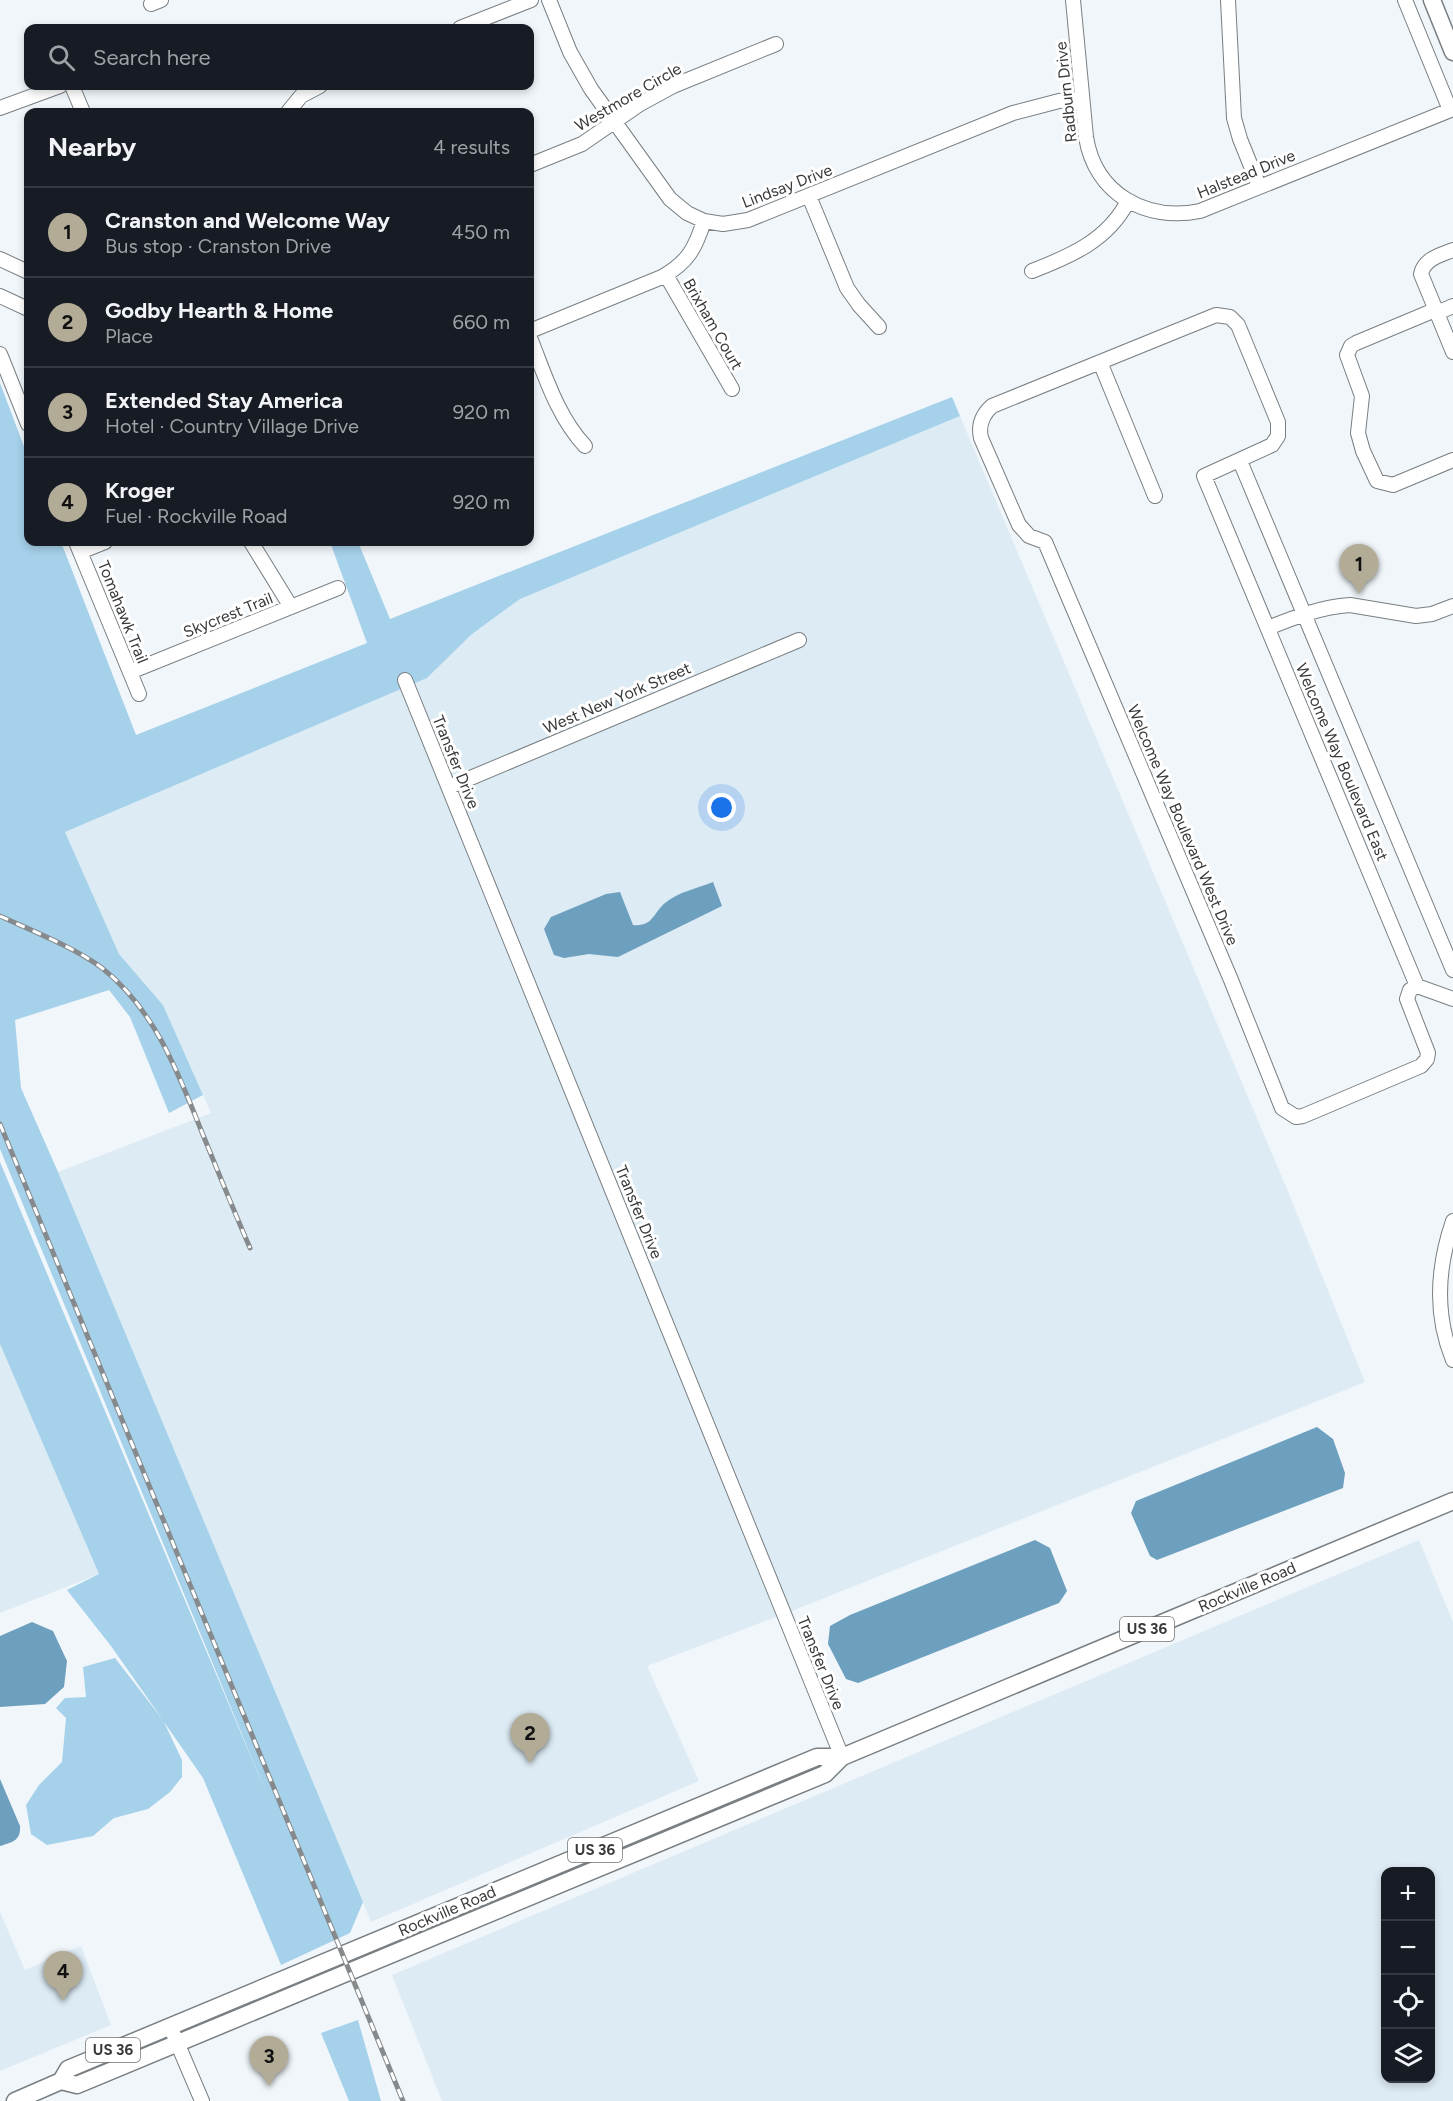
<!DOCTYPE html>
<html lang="en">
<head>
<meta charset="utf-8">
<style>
  body { margin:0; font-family:Figtree,sans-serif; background:#20242c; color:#f1f3f6 }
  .controls { position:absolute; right:18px; bottom:18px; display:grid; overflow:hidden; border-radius:12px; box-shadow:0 3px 9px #0003 }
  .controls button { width:54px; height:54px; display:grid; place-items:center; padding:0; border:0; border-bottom:2px solid #363941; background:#171b24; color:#f1f3f6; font:30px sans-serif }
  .you { position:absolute; left:722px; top:808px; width:21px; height:21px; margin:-15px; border:4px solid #fff; border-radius:50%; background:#1a73e8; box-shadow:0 0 0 9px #1a73e833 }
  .badge { display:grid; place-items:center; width:39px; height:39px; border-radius:50%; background:#b2ac97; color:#111; font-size:20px; font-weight:700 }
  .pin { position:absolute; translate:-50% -50px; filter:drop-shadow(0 2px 3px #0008) }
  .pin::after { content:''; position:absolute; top:32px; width:21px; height:18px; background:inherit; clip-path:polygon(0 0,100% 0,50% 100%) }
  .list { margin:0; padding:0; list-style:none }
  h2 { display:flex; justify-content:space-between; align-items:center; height:78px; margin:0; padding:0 24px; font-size:26px }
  h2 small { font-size:20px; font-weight:400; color:#9ea1a6 }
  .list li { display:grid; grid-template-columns:39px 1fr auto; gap:18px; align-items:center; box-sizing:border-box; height:90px; padding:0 24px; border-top:2px solid #363941 }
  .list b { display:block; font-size:22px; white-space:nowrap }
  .list p { margin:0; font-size:20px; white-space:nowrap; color:#9ea1a6 }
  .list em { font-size:20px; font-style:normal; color:#9ea1a6 }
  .icon { flex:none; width:33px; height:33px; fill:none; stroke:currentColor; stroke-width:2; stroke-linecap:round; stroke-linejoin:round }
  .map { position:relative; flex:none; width:1453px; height:2101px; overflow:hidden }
  .search { position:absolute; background:#171b24; box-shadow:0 3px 9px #0003; left:24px; top:24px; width:510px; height:66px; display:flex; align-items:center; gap:15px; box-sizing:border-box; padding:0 21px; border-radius:12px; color:#9ea1a6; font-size:22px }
  .panel { position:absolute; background:#171b24; box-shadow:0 3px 9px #0003; left:24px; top:108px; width:510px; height:438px; border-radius:12px }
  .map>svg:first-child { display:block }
</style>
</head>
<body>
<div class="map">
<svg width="1453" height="2101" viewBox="0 0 1453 2101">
  <rect width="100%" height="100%" fill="#f0f6fa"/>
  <!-- built -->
  <path fill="#ddebf4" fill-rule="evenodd" d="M 960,416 L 1289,1194 L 1365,1382 L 797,1609 L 647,1666 L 699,1781 L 371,1922 L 58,1172 L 211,1113 L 163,1005 L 119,954 L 65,832 L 427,678 L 472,634 L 520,599 Z
    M 0,1344 L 99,1574 L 0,1613 Z
    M 1419,1540 L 1453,1622 L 1453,2101 L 442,2101 L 392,1975 ZM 1386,1872 L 1430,1872 L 1430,2078 L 1386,2078 Z
    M 0,1912 L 25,1970 L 81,1946 L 111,2025 L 0,2071 Z"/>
  <!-- green -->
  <path fill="#a6d1eb" d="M 0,383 L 28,457 L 28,542 L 61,542 L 136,735 L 367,643 L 330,542 L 358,542 L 390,619 L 952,397 L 960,416 L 520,599 L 472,634 L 427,678 L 65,832 L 119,954 L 163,1005 L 203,1095 L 169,1113 L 130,1017 L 109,990 L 15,1020 L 21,1088 L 58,1172 L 363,1902 L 350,1933 L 281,1965 L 203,1778 L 164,1722 L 182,1760 L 182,1777 L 170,1792 L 148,1809 L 114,1818 L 93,1836 L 47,1845 L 31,1834 L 26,1805 L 39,1785 L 62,1762 L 66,1718 L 56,1708 L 65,1698 L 86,1697 L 83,1667 L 115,1658 L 163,1720 L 111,1646 L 67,1590 L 99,1574 L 0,1344 L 0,1162 L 270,1802 L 0,1149 Z
    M 358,2020 L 381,2101 L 349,2101 L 321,2033 Z"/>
  <!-- water -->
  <path fill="#6d9fbe" d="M 713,882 L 722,906 L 618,957 L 589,954 L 564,958 L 554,955 L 544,929 L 551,917 L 606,894 L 620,892 L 633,925 C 653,927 653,913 665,903 C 678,892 698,888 713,882 Z
    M 1317,1427 L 1333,1439 L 1345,1473 L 1343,1488 L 1157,1560 L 1150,1556 L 1131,1513 L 1136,1501 Z
    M 1035,1540 L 1050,1548 L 1067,1591 L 1059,1603 L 858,1683 L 846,1679 L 828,1644 L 830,1626 L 850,1615 Z
    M 32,1622 L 53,1631 L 67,1661 L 64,1687 L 45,1704 L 0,1707 L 0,1636 Z
    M 0,1779 L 20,1826 C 21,1841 12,1842 0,1846 Z"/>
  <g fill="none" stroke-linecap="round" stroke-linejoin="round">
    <defs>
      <path id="minor" d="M 549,0 L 570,52 L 591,89 L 670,199 L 687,213 L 704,221 L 723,224 L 748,220 L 1013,113 L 1059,101 L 1082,99
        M 1073,0 L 1086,137 C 1095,194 1146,222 1200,211 L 1453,109
        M 1228,0 L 1234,118 L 1240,139 L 1259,186
        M 1405,0 L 1450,110
        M 151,4 L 161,0
        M 460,28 L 531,0
        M 72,86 L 83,112
        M 0,108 L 60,86
        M 288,112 L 301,96 L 320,86
        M 530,165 L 582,144 L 640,104 L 673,86 L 776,44
        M 809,196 L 847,288 L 859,305 L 879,327
        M 1453,250 C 1440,255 1424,259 1421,274 L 1453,352
        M 0,259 L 28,272
        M 1032,271 C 1071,256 1108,240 1128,201
        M 666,275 L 732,389
        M 0,296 L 28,309
        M 1435,310 L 1356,343 L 1351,346 L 1347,355 L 1362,396 L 1358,433 L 1363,451 L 1377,481 L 1393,485 L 1453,460
        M 1437,313 L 1453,306
        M 1216,315 L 1230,317 L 1238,325 L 1278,422 L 1278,436 L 1272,445 L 1204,476 L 1417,986 L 1410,990 L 1407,999 L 1428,1053 L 1427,1059 L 1421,1066 L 1303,1116 L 1296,1117 L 1282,1108 L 1231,980 L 1045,542 L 1029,536 L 1019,525 L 981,438 C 978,425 982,415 992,406 Z
        M 530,331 L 662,277 C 688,262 695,249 704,221
        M 530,338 C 545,375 557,416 585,446
        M 0,354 L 28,424
        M 1100,362 L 1155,496
        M 1240,461 L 1453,970
        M 76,542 L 139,694
        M 251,542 L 291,607
        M 80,552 L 105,542
        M 1268,628 C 1295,617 1321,607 1350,605 L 1416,616 L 1432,614 L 1453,606
        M 130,672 L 338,588
        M 405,680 L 842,1757
        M 449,787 L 799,640
        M 1417,986 L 1453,999
        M 1453,1221 C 1437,1268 1434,1314 1453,1360
        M 170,2026 L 202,2101"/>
      <path id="major" d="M 1432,0 L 1453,52
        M 61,2081 L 68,2069 L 817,1757 L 842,1757
        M 15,2101 L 61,2081 L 77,2085 L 825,1774 L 842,1757 L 1453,1501"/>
    </defs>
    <!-- minor casing -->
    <use href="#minor" stroke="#787e81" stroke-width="16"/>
    <!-- major casing -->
    <use href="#major" stroke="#787e81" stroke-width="19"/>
    <!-- minor -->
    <use href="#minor" stroke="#fff" stroke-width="14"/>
    <!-- major -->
    <use href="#major" stroke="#fff" stroke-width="16"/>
    <defs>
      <path id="rail" d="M 0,916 C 30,930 76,948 102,968 C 154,1009 177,1070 201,1130 C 217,1169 233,1209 250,1248
        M 0,1124 L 403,2101"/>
    </defs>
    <!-- rail casing -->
    <use href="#rail" stroke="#868a8c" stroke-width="5"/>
    <!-- rail -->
    <use href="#rail" stroke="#fff" stroke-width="3" stroke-dasharray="9" stroke-linecap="butt"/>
  </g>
  <g text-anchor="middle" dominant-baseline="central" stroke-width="6" stroke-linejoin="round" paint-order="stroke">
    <!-- shield labels -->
    <g fill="#fff" stroke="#737476" stroke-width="1.5">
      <rect x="1120" y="1617" width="54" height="24" rx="4.5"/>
      <rect x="568" y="1838" width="54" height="24" rx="4.5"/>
      <rect x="86" y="2038" width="54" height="24" rx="4.5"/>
    </g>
    <g font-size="15" font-weight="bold" fill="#37393b">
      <text x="1147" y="1629">US 36</text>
      <text x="595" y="1850">US 36</text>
      <text x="113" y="2050">US 36</text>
    </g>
    <!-- street labels -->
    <g font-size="16" fill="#37393b" stroke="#fff">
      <text transform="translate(1066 92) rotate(-96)">Radburn Drive</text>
      <text transform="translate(628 97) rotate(-30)">Westmore Circle</text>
      <text transform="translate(1246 174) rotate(-22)">Halstead Drive</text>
      <text transform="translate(787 186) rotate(-21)">Lindsay Drive</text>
      <text transform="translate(713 324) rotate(60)">Brixham Court</text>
      <text transform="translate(123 612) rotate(68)">Tomahawk Trail</text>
      <text transform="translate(228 615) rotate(-22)">Skycrest Trail</text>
      <text transform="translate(617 698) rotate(-23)">West New York Street</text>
      <text transform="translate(456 762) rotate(68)">Transfer Drive</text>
      <text transform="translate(1342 762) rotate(67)">Welcome Way Boulevard East</text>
      <text transform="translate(1183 825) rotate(67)">Welcome Way Boulevard West Drive</text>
      <text transform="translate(639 1212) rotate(68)">Transfer Drive</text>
      <text transform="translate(1247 1587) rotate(-23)">Rockville Road</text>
      <text transform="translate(821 1663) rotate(68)">Transfer Drive</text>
      <text transform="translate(447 1911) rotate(-23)">Rockville Road</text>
    </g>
  </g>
</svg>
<div class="controls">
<button>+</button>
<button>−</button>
<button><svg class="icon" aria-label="locate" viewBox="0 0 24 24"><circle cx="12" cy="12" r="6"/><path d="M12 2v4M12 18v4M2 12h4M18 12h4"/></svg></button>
<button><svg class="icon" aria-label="layers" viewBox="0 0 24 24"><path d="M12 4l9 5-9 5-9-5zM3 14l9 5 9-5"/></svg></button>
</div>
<div class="you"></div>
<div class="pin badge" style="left:1359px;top:594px">1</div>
<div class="pin badge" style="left:530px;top:1763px">2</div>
<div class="pin badge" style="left:269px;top:2086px">3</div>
<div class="pin badge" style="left:63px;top:2001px">4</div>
<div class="search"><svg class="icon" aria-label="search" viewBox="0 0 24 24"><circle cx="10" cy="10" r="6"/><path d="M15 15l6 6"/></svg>Search here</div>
<section class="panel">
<h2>Nearby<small>4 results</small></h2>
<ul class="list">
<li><span class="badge">1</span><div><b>Cranston and Welcome Way</b><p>Bus stop · Cranston Drive</p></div><em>450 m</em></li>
<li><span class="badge">2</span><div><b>Godby Hearth &amp; Home</b><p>Place</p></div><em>660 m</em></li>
<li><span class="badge">3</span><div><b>Extended Stay America</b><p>Hotel · Country Village Drive</p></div><em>920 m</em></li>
<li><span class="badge">4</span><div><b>Kroger</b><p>Fuel · Rockville Road</p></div><em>920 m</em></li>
</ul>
</section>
</div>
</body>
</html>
